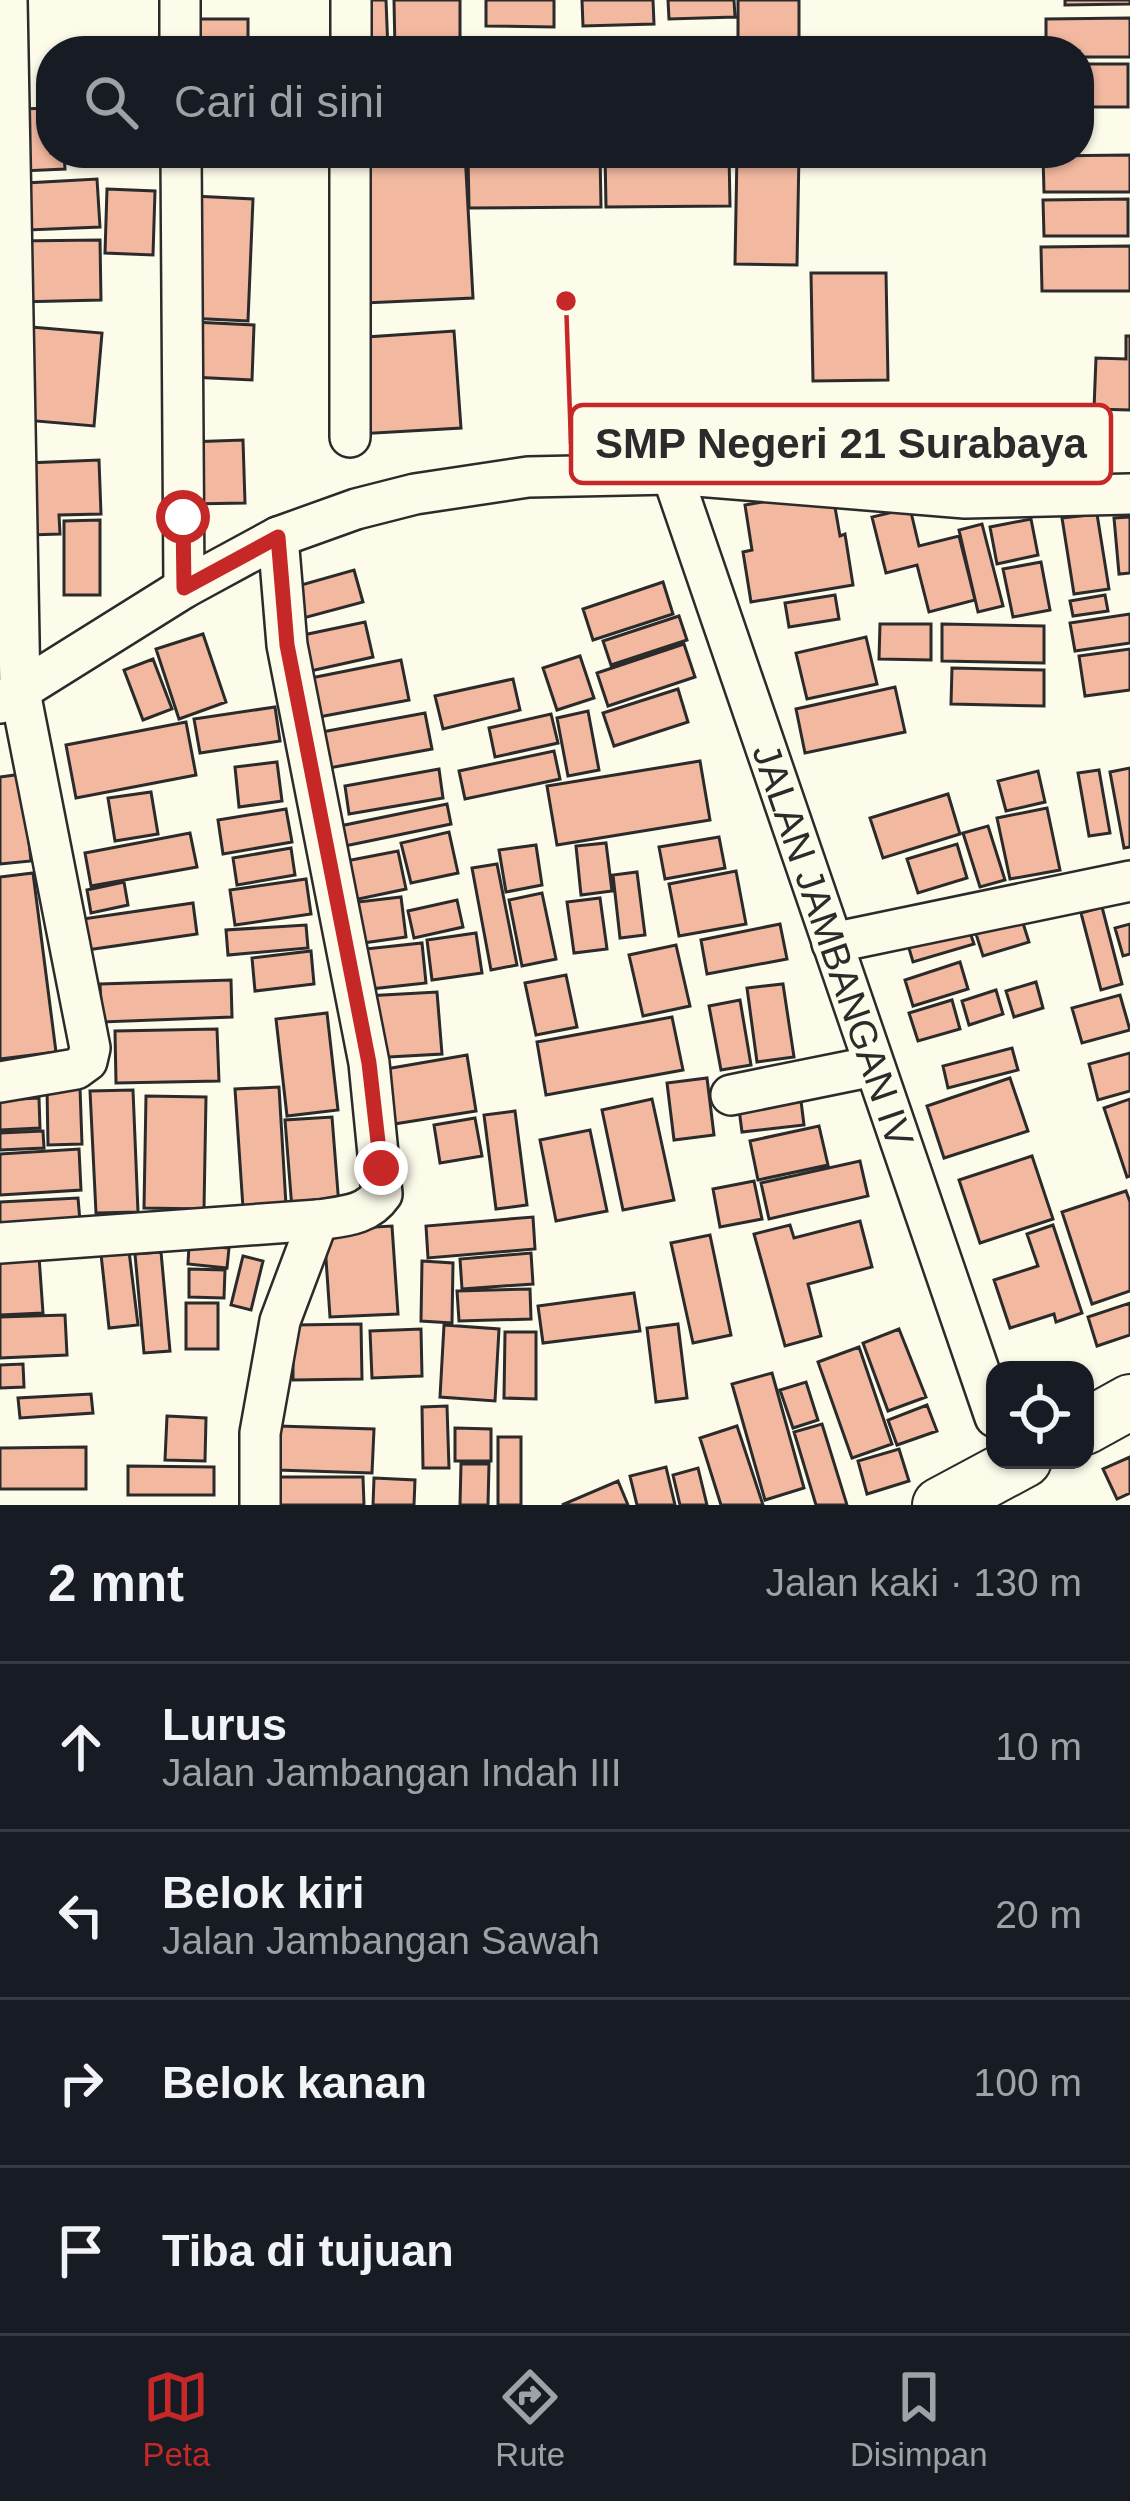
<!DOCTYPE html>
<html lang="id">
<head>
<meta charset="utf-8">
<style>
  body { margin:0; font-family:Arial,sans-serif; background:#242831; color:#f1f3f6 }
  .controls { position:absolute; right:36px; bottom:36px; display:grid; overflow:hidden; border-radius:24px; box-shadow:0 3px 9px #0004 }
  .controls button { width:108px; height:108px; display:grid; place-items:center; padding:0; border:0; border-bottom:3px solid #363941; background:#171b24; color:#f1f3f6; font:60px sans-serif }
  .stop { position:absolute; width:36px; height:36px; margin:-27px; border:9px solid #c62828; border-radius:50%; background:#fff }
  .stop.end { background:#c62828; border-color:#fff; box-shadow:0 3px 12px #0008 }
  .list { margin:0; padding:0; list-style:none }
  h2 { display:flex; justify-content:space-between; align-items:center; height:156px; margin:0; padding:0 48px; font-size:51px }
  h2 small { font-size:39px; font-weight:400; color:#9ea1a6 }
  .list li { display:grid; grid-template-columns:78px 1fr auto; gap:36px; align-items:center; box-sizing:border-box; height:168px; padding:0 48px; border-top:3px solid #363941 }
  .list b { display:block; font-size:45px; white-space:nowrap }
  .list p { margin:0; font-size:39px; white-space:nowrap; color:#9ea1a6 }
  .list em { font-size:39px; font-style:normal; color:#9ea1a6 }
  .icon { flex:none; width:66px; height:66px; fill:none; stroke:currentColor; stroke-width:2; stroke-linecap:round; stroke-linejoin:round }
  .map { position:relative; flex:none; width:1130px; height:1505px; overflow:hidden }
  .search { position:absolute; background:#171b24; box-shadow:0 3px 9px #0004; left:36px; right:36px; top:36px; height:132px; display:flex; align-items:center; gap:30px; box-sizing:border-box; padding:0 42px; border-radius:48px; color:#9ea1a6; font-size:45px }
  .sheet { height:828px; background:#171b24 }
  nav { display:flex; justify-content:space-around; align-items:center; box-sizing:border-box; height:168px; border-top:3px solid #363941; background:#171b24; font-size:33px; color:#9ea1a6 }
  nav a { display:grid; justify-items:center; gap:6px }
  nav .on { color:#c62828 }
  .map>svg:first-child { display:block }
</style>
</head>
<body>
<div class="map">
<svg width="1130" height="1505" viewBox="0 0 1130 1505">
  <rect width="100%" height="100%" fill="#fdfbea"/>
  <!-- building -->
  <path fill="#f2b8a0" stroke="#2b2b2b" stroke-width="3" d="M 351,0 L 386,0 L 388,51 L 353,51 Z
    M 394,0 L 460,0 L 460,51 L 395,51 Z
    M 486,0 L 554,0 L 554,27 L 486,26 Z
    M 582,0 L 653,0 L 654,24 L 583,26 Z
    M 668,0 L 734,0 L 735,17 L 669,19 Z
    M 738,0 L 799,0 L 799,51 L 738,51 Z
    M 1065,0 L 1130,0 L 1130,4 L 1065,5 Z
    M 1130,18 L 1130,57 L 1079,57 L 1079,51 L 1046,51 L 1046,19 Z
    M 194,19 L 248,19 L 248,51 L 194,51 Z
    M 1079,64 L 1128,64 L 1128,107 L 1079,107 Z
    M 51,108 L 51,153 L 64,153 L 65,169 L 22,171 L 20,109 Z
    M 356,153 L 465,153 L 473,298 L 365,303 Z
    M 468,153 L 600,153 L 601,207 L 469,208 Z
    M 605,153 L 729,153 L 730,206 L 606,207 Z
    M 737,153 L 799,153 L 797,265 L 735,264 Z
    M 1130,155 L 1130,192 L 1044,192 L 1043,156 Z
    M 97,179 L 100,227 L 28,230 L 26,183 Z
    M 107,189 L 155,191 L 153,255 L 105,253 Z
    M 193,196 L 253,199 L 248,321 L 188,318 Z
    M 1128,199 L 1128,236 L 1044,236 L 1043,200 Z
    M 100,240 L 101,300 L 17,302 L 16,241 Z
    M 1130,246 L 1130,291 L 1042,291 L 1041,247 Z
    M 811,273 L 886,273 L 888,380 L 813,381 Z
    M 193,322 L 254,325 L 252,380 L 191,377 Z
    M 31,327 L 102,333 L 94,426 L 24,420 Z
    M 454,331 L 461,428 L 358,434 L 352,338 Z
    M 1126,336 L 1130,336 L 1130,410 L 1094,409 L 1096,358 L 1126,359 Z
    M 243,440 L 245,503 L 190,504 L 188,442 Z
    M 99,460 L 101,514 L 59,515 L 60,534 L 29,535 L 27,463 Z
    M 832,490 L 840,536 L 845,534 L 853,585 L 751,602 L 743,552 L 752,550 L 745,505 Z
    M 910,508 L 919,546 L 959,536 L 975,600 L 929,612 L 917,565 L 886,573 L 872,517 Z
    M 1097,514 L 1109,589 L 1074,594 L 1062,518 Z
    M 1130,517 L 1130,573 L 1119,574 L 1114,518 Z
    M 1031,519 L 1038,555 L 997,564 L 990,527 Z
    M 100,520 L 100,595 L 64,595 L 64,521 Z
    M 982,524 L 1003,606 L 978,612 L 959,530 Z
    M 1041,562 L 1050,610 L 1013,617 L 1003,569 Z
    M 354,570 L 363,602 L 296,620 L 287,589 Z
    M 663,582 L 673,614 L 593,640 L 583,609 Z
    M 835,595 L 839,619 L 789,627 L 785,603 Z
    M 1105,595 L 1108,611 L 1073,616 L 1070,601 Z
    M 1130,614 L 1130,643 L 1075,651 L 1070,623 Z
    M 679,616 L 687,640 L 611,665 L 603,641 Z
    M 365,622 L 373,657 L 297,674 L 289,638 Z
    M 880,624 L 931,624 L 931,660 L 879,659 Z
    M 942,624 L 1044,626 L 1044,663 L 942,661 Z
    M 203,634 L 226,702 L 179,719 L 156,649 Z
    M 866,637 L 877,684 L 807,699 L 796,653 Z
    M 684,644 L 695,677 L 608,706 L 597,673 Z
    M 1130,649 L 1130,690 L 1085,696 L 1079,656 Z
    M 580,656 L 594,698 L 557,710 L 543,668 Z
    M 153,659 L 172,709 L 143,720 L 124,670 Z
    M 401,660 L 409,700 L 303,720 L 296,681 Z
    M 952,668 L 1044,670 L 1044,706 L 951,704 Z
    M 513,679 L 520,710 L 443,729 L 435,696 Z
    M 895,687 L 905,732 L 805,753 L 796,709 Z
    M 678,689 L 688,722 L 614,746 L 603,713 Z
    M 275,707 L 280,741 L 200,753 L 194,719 Z
    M 588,711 L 599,770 L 568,776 L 557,718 Z
    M 425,713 L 432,749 L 329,768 L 322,732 Z
    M 551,714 L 558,743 L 495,757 L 489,728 Z
    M 186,722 L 196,775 L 76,798 L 66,745 Z
    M 554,751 L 560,779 L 465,799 L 459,771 Z
    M 700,761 L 710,820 L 557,845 L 547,786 Z
    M 277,762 L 282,801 L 239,807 L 235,767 Z
    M 1130,768 L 1130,847 L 1124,848 L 1110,772 Z
    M 439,769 L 443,798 L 349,814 L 345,786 Z
    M 1099,770 L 1110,833 L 1089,836 L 1078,773 Z
    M 1038,771 L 1045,802 L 1006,811 L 998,781 Z
    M 22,774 L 31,861 L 0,864 L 0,777 Z
    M 151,792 L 158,834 L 115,841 L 108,798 Z
    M 948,794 L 960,834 L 883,858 L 870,818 Z
    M 447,804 L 451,824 L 345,846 L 340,826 Z
    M 1047,808 L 1060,870 L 1010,879 L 997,818 Z
    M 286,809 L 292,842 L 223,854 L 218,820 Z
    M 988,826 L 1005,880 L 980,887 L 963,833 Z
    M 449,832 L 458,873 L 411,883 L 401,843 Z
    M 190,833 L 197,867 L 91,886 L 85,853 Z
    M 719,837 L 725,868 L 665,879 L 659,847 Z
    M 606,843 L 612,891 L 581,895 L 576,846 Z
    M 957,844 L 967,878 L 918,893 L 907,859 Z
    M 536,845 L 542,885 L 506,892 L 499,850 Z
    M 291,848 L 295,875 L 237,885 L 233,858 Z
    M 398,851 L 406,889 L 349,901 L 341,862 Z
    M 497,864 L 517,965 L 491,970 L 472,868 Z
    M 736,871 L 746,924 L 679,936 L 669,884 Z
    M 637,872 L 645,935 L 620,938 L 613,875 Z
    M 33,873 L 56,1052 L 0,1059 L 0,877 Z
    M 306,879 L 311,914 L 235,925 L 230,890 Z
    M 124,882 L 128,905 L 91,913 L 87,890 Z
    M 542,893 L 556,959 L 522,966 L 509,900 Z
    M 401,897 L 406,937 L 363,943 L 358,902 Z
    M 600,898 L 607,949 L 574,953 L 567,902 Z
    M 457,900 L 463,927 L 414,938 L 408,911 Z
    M 193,903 L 197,934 L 87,950 L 83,919 Z
    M 1102,907 L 1122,984 L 1101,990 L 1081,913 Z
    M 966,920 L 974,944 L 913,962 L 906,938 Z
    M 1022,920 L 1029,942 L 983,956 L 976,934 Z
    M 780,924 L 787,959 L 707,974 L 701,940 Z
    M 1130,924 L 1130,954 L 1123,956 L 1115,928 Z
    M 306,925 L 308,948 L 228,955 L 226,930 Z
    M 476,933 L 482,973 L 432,980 L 427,940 Z
    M 422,943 L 426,983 L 361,990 L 356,950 Z
    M 676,945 L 690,1006 L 643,1016 L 629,955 Z
    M 311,951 L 314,984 L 255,991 L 252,958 Z
    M 960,962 L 968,989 L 913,1006 L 905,980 Z
    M 566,975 L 577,1027 L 536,1035 L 525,983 Z
    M 231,980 L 232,1017 L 102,1022 L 100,984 Z
    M 1036,982 L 1043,1008 L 1014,1017 L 1006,991 Z
    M 783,984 L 794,1057 L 757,1062 L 747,988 Z
    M 996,990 L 1003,1014 L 969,1025 L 962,1001 Z
    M 437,992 L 442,1054 L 371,1058 L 366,996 Z
    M 1120,995 L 1130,1030 L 1082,1043 L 1072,1008 Z
    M 740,1000 L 751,1065 L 721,1070 L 709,1006 Z
    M 952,1000 L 960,1029 L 918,1041 L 909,1013 Z
    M 327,1013 L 338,1110 L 287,1116 L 276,1019 Z
    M 672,1017 L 683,1070 L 546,1095 L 537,1042 Z
    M 217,1029 L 219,1081 L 116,1083 L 115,1031 Z
    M 1012,1048 L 1018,1070 L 948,1088 L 943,1066 Z
    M 1130,1053 L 1130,1091 L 1098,1100 L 1089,1064 Z
    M 467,1055 L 476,1111 L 388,1125 L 380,1070 Z
    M 707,1078 L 714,1135 L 674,1140 L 667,1083 Z
    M 1010,1078 L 1028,1131 L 944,1158 L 927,1106 Z
    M 279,1087 L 286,1205 L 243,1208 L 235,1089 Z
    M 47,1088 L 80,1088 L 82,1144 L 48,1145 Z
    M 133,1090 L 138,1212 L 96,1213 L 90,1091 Z
    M 146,1096 L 206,1097 L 204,1209 L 144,1208 Z
    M 39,1098 L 40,1128 L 0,1130 L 0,1100 Z
    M 652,1099 L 674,1200 L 623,1210 L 602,1110 Z
    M 1130,1099 L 1130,1176 L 1127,1177 L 1104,1108 Z
    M 801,1101 L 804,1125 L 742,1132 L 739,1109 Z
    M 515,1111 L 527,1205 L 496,1209 L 484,1115 Z
    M 332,1117 L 339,1206 L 292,1209 L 285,1120 Z
    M 475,1118 L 482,1156 L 440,1163 L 434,1125 Z
    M 819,1126 L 828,1165 L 758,1180 L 750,1141 Z
    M 590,1130 L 607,1211 L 556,1221 L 540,1140 Z
    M 43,1131 L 44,1148 L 0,1150 L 0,1133 Z
    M 79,1149 L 81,1190 L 0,1195 L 0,1154 Z
    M 1032,1156 L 1053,1219 L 980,1243 L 959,1180 Z
    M 860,1161 L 868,1196 L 769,1219 L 761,1183 Z
    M 754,1181 L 762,1219 L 720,1227 L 713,1189 Z
    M 1126,1191 L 1130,1202 L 1130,1291 L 1092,1304 L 1062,1212 Z
    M 78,1198 L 81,1233 L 0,1238 L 0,1202 Z
    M 533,1217 L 535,1249 L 428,1258 L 426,1226 Z
    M 860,1221 L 872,1267 L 808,1284 L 821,1336 L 785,1346 L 754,1234 L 790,1225 L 794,1238 Z
    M 1053,1225 L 1082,1313 L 1056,1322 L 1054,1314 L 1010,1328 L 994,1280 L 1038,1266 L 1027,1234 Z
    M 392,1226 L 398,1314 L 330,1317 L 324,1230 Z
    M 710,1235 L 731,1335 L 693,1343 L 671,1243 Z
    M 38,1242 L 43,1313 L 0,1315 L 0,1245 Z
    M 189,1245 L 229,1248 L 227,1268 L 188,1264 Z
    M 129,1251 L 138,1325 L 109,1328 L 101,1254 Z
    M 161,1252 L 170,1351 L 144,1353 L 135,1254 Z
    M 531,1253 L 533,1284 L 462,1289 L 460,1259 Z
    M 243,1256 L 263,1261 L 251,1310 L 231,1305 Z
    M 422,1261 L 453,1263 L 452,1323 L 421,1321 Z
    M 189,1269 L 225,1270 L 224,1298 L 189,1297 Z
    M 530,1289 L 531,1319 L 459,1321 L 457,1291 Z
    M 634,1293 L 640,1331 L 543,1343 L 538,1306 Z
    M 186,1303 L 218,1303 L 218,1349 L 186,1349 Z
    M 1130,1303 L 1130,1335 L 1097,1346 L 1088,1317 Z
    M 65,1315 L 67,1355 L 0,1358 L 0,1317 Z
    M 361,1324 L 362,1379 L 293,1380 L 293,1325 Z
    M 678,1324 L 687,1398 L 656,1402 L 647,1328 Z
    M 444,1325 L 499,1329 L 495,1401 L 440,1397 Z
    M 421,1329 L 422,1376 L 372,1378 L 370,1331 Z
    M 899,1329 L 926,1397 L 888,1411 L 863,1343 Z
    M 505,1332 L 536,1332 L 536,1399 L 504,1398 Z
    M 859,1347 L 892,1444 L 852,1458 L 818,1362 Z
    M 23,1364 L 24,1387 L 0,1388 L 0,1365 Z
    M 772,1373 L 804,1488 L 765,1500 L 732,1384 Z
    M 806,1382 L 818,1420 L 793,1428 L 780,1390 Z
    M 91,1394 L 93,1413 L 20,1418 L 18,1398 Z
    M 927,1405 L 937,1431 L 897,1445 L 888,1420 Z
    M 447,1406 L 449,1468 L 423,1468 L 422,1407 Z
    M 167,1416 L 206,1418 L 205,1461 L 165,1460 Z
    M 822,1424 L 847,1505 L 816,1505 L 794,1432 Z
    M 278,1426 L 374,1429 L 372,1473 L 277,1470 Z
    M 737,1426 L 763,1505 L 721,1505 L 700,1438 Z
    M 455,1428 L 491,1429 L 491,1461 L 455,1461 Z
    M 498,1437 L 521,1437 L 521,1505 L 498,1505 Z
    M 86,1447 L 86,1489 L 0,1489 L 0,1448 Z
    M 899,1449 L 909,1481 L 867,1494 L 858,1461 Z
    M 1130,1457 L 1130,1493 L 1117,1499 L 1103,1469 Z
    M 461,1464 L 489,1464 L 488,1505 L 460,1505 Z
    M 128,1466 L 214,1467 L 214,1495 L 128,1495 Z
    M 666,1467 L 675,1505 L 637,1505 L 630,1476 Z
    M 698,1468 L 707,1505 L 680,1505 L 673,1475 Z
    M 272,1477 L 363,1477 L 364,1505 L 272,1505 Z
    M 374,1478 L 415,1480 L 414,1505 L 373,1505 Z
    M 618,1481 L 628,1505 L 562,1505 Z"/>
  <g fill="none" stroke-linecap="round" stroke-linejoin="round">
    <defs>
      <g id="minor">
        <path d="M 180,0 L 180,51"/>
        <path d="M 351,51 L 351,0"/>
        <path d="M 181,153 L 184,588"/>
        <path d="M 350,437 L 350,153"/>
        <path id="s1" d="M 672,474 L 995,1417"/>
        <path d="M 0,703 L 184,588 L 278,537 L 356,509 L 415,494 L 528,477 L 672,474 L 965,498 L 1130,494"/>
        <path d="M 832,943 L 1130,881"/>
        <path d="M 0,1082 L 76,1069 L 87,1061 L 90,1048 L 20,692 L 7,0"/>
        <path d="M 731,1095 L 874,1066"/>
        <path d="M 0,1243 L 318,1220 C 343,1216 367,1216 382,1194 L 369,1063 L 287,645 L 278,537"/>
        <path d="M 260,1505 L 260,1433 L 280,1321 L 318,1220"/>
      </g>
      <path id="secondary" d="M 1085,1427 L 1130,1402
        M 940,1505 L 1024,1460"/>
    </defs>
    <!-- minor casing -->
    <use href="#minor" stroke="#2b2b2b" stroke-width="44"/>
    <!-- secondary casing -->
    <use href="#secondary" stroke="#2b2b2b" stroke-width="58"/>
    <!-- minor -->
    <use href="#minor" stroke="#fdfbea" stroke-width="39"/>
    <!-- secondary -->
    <use href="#secondary" stroke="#fdfbea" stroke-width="54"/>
  </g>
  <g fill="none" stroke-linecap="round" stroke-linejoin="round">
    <!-- route -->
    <path stroke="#c62828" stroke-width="15" d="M 183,517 L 184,588 L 278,537 L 287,645 L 369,1063 L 381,1168"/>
  </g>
  <g text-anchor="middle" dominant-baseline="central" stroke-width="9" stroke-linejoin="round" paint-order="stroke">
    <!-- street labels -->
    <g font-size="39" fill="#2b2b2b" stroke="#fdfbea">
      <text stroke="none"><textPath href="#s1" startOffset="498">JALAN JAMBANGAN IV</textPath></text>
    </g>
  </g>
  <!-- callouts -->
  <path fill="none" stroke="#c62828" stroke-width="4.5" d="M566 301L571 444"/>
  <circle fill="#c62828" stroke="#fdfbea" stroke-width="4.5" cx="566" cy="301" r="12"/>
  <rect fill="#fdfbea" stroke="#c62828" stroke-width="4.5" x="571" y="405" width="540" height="78" rx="12"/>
  <g font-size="42" text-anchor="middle" font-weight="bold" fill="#2b2b2b">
    <text x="841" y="458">SMP Negeri 21 Surabaya</text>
  </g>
</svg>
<div class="controls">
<button><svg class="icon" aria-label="locate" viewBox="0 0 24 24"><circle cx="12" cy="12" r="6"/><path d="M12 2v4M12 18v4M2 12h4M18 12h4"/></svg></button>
</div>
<div class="stop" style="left:183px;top:517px"></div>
<div class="stop end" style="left:381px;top:1168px"></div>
<div class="search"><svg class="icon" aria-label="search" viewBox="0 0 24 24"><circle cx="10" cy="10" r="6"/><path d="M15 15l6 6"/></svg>Cari di sini</div>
</div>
<section class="sheet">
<h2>2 mnt<small>Jalan kaki · 130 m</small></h2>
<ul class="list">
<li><svg class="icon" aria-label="ahead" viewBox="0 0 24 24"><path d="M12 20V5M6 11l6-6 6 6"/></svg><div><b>Lurus</b><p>Jalan Jambangan Indah III</p></div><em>10 m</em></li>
<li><svg class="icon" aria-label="left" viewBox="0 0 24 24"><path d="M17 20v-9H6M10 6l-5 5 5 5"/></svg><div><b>Belok kiri</b><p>Jalan Jambangan Sawah</p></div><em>20 m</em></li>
<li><svg class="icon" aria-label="right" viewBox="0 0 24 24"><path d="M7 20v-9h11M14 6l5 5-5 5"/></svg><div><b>Belok kanan</b></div><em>100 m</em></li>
<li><svg class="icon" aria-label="arrive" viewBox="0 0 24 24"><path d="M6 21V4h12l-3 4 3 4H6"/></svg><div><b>Tiba di tujuan</b></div></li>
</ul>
</section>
<nav>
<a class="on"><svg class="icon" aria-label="map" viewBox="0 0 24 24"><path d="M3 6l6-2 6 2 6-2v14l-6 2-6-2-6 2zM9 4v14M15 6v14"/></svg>Peta</a>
<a><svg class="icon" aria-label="directions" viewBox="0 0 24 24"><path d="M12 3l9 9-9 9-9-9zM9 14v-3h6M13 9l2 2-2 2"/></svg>Rute</a>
<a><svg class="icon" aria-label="saved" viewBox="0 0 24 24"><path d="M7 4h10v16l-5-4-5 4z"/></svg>Disimpan</a>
</nav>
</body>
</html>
